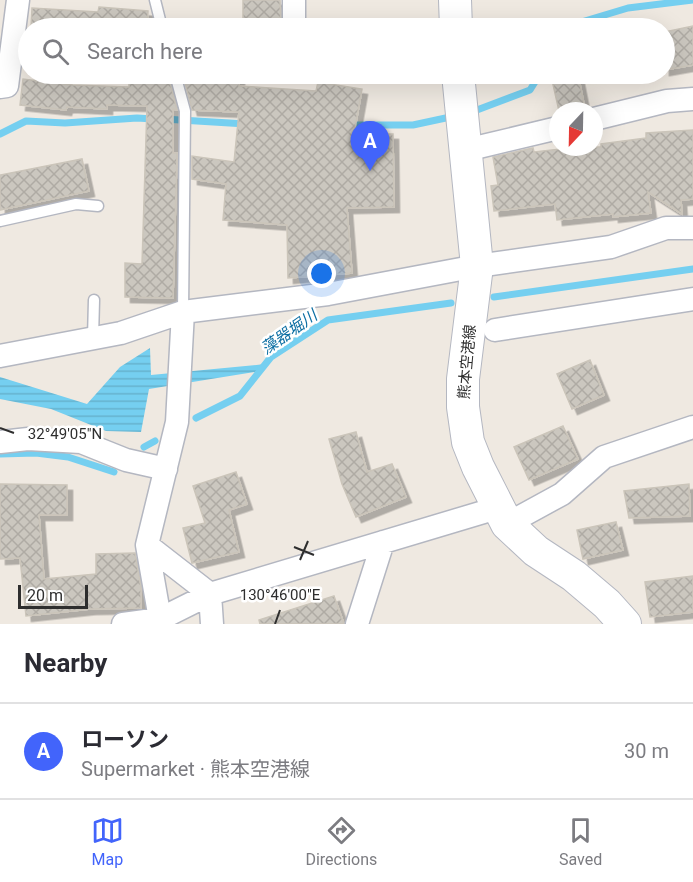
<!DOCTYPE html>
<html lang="en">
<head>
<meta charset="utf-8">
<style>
  body { margin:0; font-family:Roboto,"Noto Sans JP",sans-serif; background:#f7f7f7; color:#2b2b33 }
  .compass { position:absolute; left:549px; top:102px; width:54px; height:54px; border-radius:50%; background:#fff; box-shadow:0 6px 24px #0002; rotate:202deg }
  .scale { position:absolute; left:18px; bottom:15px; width:70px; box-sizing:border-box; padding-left:6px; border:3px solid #2e2e2e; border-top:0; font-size:16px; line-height:21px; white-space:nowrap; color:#2e2e2e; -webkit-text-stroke:4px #fff; paint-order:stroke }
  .you { position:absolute; left:322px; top:274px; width:21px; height:21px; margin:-15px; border:4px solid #fff; border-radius:50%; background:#1a73e8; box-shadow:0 0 0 9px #1a73e833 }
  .badge { display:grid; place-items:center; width:39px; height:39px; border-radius:50%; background:#4264fb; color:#fff; font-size:20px; font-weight:700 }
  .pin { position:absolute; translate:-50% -50px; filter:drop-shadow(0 2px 3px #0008) }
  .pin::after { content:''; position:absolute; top:32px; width:21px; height:18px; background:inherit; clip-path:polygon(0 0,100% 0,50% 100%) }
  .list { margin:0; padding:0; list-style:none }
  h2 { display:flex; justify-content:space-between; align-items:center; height:78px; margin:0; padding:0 24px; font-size:26px }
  h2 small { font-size:20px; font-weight:400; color:#7c7c81 }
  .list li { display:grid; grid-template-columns:39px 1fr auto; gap:18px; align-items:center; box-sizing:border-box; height:96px; padding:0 24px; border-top:2px solid #e1e1e2 }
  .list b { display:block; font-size:22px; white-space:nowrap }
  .list p { margin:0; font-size:20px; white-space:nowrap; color:#7c7c81 }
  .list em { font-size:20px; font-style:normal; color:#7c7c81 }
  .icon { flex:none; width:33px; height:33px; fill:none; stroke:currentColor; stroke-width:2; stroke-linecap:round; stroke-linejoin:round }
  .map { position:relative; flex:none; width:693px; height:624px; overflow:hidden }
  .search { position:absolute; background:#fff; box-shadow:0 6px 24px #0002; left:18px; right:18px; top:18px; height:66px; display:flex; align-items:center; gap:15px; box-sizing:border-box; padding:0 21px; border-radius:33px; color:#7c7c81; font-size:22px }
  .sheet { height:174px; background:#fff }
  nav { display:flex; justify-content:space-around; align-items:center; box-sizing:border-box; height:84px; border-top:2px solid #e1e1e2; background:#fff; font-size:16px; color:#7c7c81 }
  nav a { display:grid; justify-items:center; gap:3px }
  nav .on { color:#4264fb }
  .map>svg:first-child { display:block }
</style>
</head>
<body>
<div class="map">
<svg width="693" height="624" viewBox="0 0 693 624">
  <defs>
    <pattern id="water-rules" width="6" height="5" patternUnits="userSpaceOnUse" patternTransform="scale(1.5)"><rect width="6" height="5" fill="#75cff0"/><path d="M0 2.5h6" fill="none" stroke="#66b2ce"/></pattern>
    <pattern id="building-cross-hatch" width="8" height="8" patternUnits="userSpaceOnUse" patternTransform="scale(1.5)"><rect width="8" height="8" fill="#cbc7bf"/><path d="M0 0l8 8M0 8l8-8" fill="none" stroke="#afaba4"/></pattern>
    <filter id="shadow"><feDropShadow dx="5.5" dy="5.5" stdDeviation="0" flood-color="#0004"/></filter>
  </defs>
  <rect width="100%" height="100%" fill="#efe9e1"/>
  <!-- water -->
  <path fill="url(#water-rules)" d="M 150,348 L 151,375 L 266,364 L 260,371 L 149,389 L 141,432 L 106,431 L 51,409 L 0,399 L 0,377 L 87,404 L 120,367 Z"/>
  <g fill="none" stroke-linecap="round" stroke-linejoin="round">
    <!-- stream -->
    <path stroke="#75cff0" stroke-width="7" d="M 567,28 L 568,26 L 628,8 L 693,0
      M 469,113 L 530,90 L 540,74
      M 164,119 L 246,124
      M 347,125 L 413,125 L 455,116
      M 0,134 L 26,121 L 65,123 L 137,118 L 153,119
      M 494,297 L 693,269
      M 196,418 L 240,396 L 271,357 L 328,320 L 451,303
      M 144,447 L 155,441
      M 0,454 L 36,453 L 68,457 L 114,472"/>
  </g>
  <!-- building -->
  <path fill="url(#building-cross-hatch)" stroke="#cbc5ba" stroke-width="1.5" filter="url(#shadow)" d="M 243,0 L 280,0 L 281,28 L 243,28 Z
    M 99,7 L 148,11 L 147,28 L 31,28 L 32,8 L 98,12 Z
    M 693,26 L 693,65 L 664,70 L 664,32 Z
    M 129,74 L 168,74 L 177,110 L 173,109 L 173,153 L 177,153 L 173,298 L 125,297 L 125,263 L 142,264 L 147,106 L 107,105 L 107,109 L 67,107 L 66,110 L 20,105 L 23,79 L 73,85 L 129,87 Z
    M 578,74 L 585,109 L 584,111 L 559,111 L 552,80 Z
    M 183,75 L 239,77 L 239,86 L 316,91 L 318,82 L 362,89 L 354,134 L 393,134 L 394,207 L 347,208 L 352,273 L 288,278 L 287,225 L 223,220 L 226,184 L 192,179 L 192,156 L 234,162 L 239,112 L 192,110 Z
    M 693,130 L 693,199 L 681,200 L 682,214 L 648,192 L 651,213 L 613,217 L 613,214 L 557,220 L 555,204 L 494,211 L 491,186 L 498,185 L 493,157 L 533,148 L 534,152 L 579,147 L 601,147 L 601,144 L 646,138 L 646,133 Z
    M 82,159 L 89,191 L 0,210 L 0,175 Z
    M 590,360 L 604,395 L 572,409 L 557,374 Z
    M 563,426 L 578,459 L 529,480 L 514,447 Z
    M 356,432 L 367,472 L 392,464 L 406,497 L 356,517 L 342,484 L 329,439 Z
    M 236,472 L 247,504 L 229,510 L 239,552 L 192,563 L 183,528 L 205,523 L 193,486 Z
    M 0,484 L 67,485 L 67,515 L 39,515 L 44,579 L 96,574 L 96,554 L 135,553 L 141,587 L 141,608 L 90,609 L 26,616 L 20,558 L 0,559 Z
    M 689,484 L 690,516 L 629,518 L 624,491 Z
    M 616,522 L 623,550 L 583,559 L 577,530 Z
    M 693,576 L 693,612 L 650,617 L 645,582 Z
    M 334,596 L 344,624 L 260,624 L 259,620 Z"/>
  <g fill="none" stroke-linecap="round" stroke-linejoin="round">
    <defs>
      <path id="lane" d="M 155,0 L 162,28
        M 175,74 L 185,111 L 183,312
        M 0,221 L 76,204 L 98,206
        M 93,338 L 94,300"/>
      <path id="street" d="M 294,0 L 294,28
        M 0,87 L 7,86 L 18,0
        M 594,119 L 667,101 L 693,99
        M 466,150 L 558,128
        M 495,330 L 693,299
        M 0,356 L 121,333 L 183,312 L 328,294 L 477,266 L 611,247 L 666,228 L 693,228
        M 0,442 L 28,439 L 81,442 L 126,460 L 166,469
        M 507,524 L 562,494 L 604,457 L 693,427
        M 147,545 L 210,594 L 212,624
        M 123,624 L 160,619 L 210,594 L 497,508
        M 159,624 L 160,619 L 147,545 L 177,422 L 183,312
        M 357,624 L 383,542"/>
      <path id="secondary" d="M 455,0 L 456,28
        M 458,74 L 477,266 L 463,379 L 463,407 L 468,442 L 478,467 L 507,524 L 536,551 L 574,576 L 607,604 L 625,624"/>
    </defs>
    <!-- lane casing -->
    <use href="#lane" stroke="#b4b7c1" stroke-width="13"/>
    <!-- street casing -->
    <use href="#street" stroke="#b4b7c1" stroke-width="25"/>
    <!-- secondary casing -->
    <use href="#secondary" stroke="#b4b7c1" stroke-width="34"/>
    <!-- lane -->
    <use href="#lane" stroke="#fff" stroke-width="10"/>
    <!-- street -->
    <use href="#street" stroke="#fff" stroke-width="22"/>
    <!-- secondary -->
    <use href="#secondary" stroke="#fff" stroke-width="32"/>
  </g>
  <!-- ticks -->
  <path fill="none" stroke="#2e2e2e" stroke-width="2" d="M 0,428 L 14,433M 294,547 L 314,555M 300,560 L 308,541M 275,624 L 280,610"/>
  <g text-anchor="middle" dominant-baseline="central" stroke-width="5" stroke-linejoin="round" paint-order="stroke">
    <!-- street labels -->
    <g font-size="15" fill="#2e2e2e" stroke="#fff">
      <text transform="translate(467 362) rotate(-85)">熊本空港線</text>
    </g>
    <!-- water labels -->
    <g font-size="16" font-style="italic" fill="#0d6fa3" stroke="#fff">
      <text transform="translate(289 332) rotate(-35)">藻器堀川</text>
    </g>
  </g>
  <g font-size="15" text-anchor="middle" fill="#2e2e2e" stroke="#fff" stroke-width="5" stroke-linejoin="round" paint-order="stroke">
    <text x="65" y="439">32°49'05"N</text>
    <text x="280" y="600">130°46'00"E</text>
  </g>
</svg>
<svg class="compass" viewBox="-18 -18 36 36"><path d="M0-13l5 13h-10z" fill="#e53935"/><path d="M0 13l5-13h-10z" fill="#7c7c81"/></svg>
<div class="scale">20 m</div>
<div class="you"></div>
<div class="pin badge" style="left:370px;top:171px">A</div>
<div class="search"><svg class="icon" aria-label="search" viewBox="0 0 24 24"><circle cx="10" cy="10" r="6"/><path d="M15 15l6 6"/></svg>Search here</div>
</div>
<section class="sheet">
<h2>Nearby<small></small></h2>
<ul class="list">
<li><span class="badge">A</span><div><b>ローソン</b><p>Supermarket · 熊本空港線</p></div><em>30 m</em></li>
</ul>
</section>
<nav>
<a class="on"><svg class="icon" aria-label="map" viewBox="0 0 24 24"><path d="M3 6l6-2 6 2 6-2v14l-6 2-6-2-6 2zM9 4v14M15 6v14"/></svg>Map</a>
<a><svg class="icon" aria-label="directions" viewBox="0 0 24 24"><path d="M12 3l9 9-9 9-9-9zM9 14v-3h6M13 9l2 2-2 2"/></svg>Directions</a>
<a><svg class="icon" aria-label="saved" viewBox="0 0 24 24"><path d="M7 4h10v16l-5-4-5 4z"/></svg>Saved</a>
</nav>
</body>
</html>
